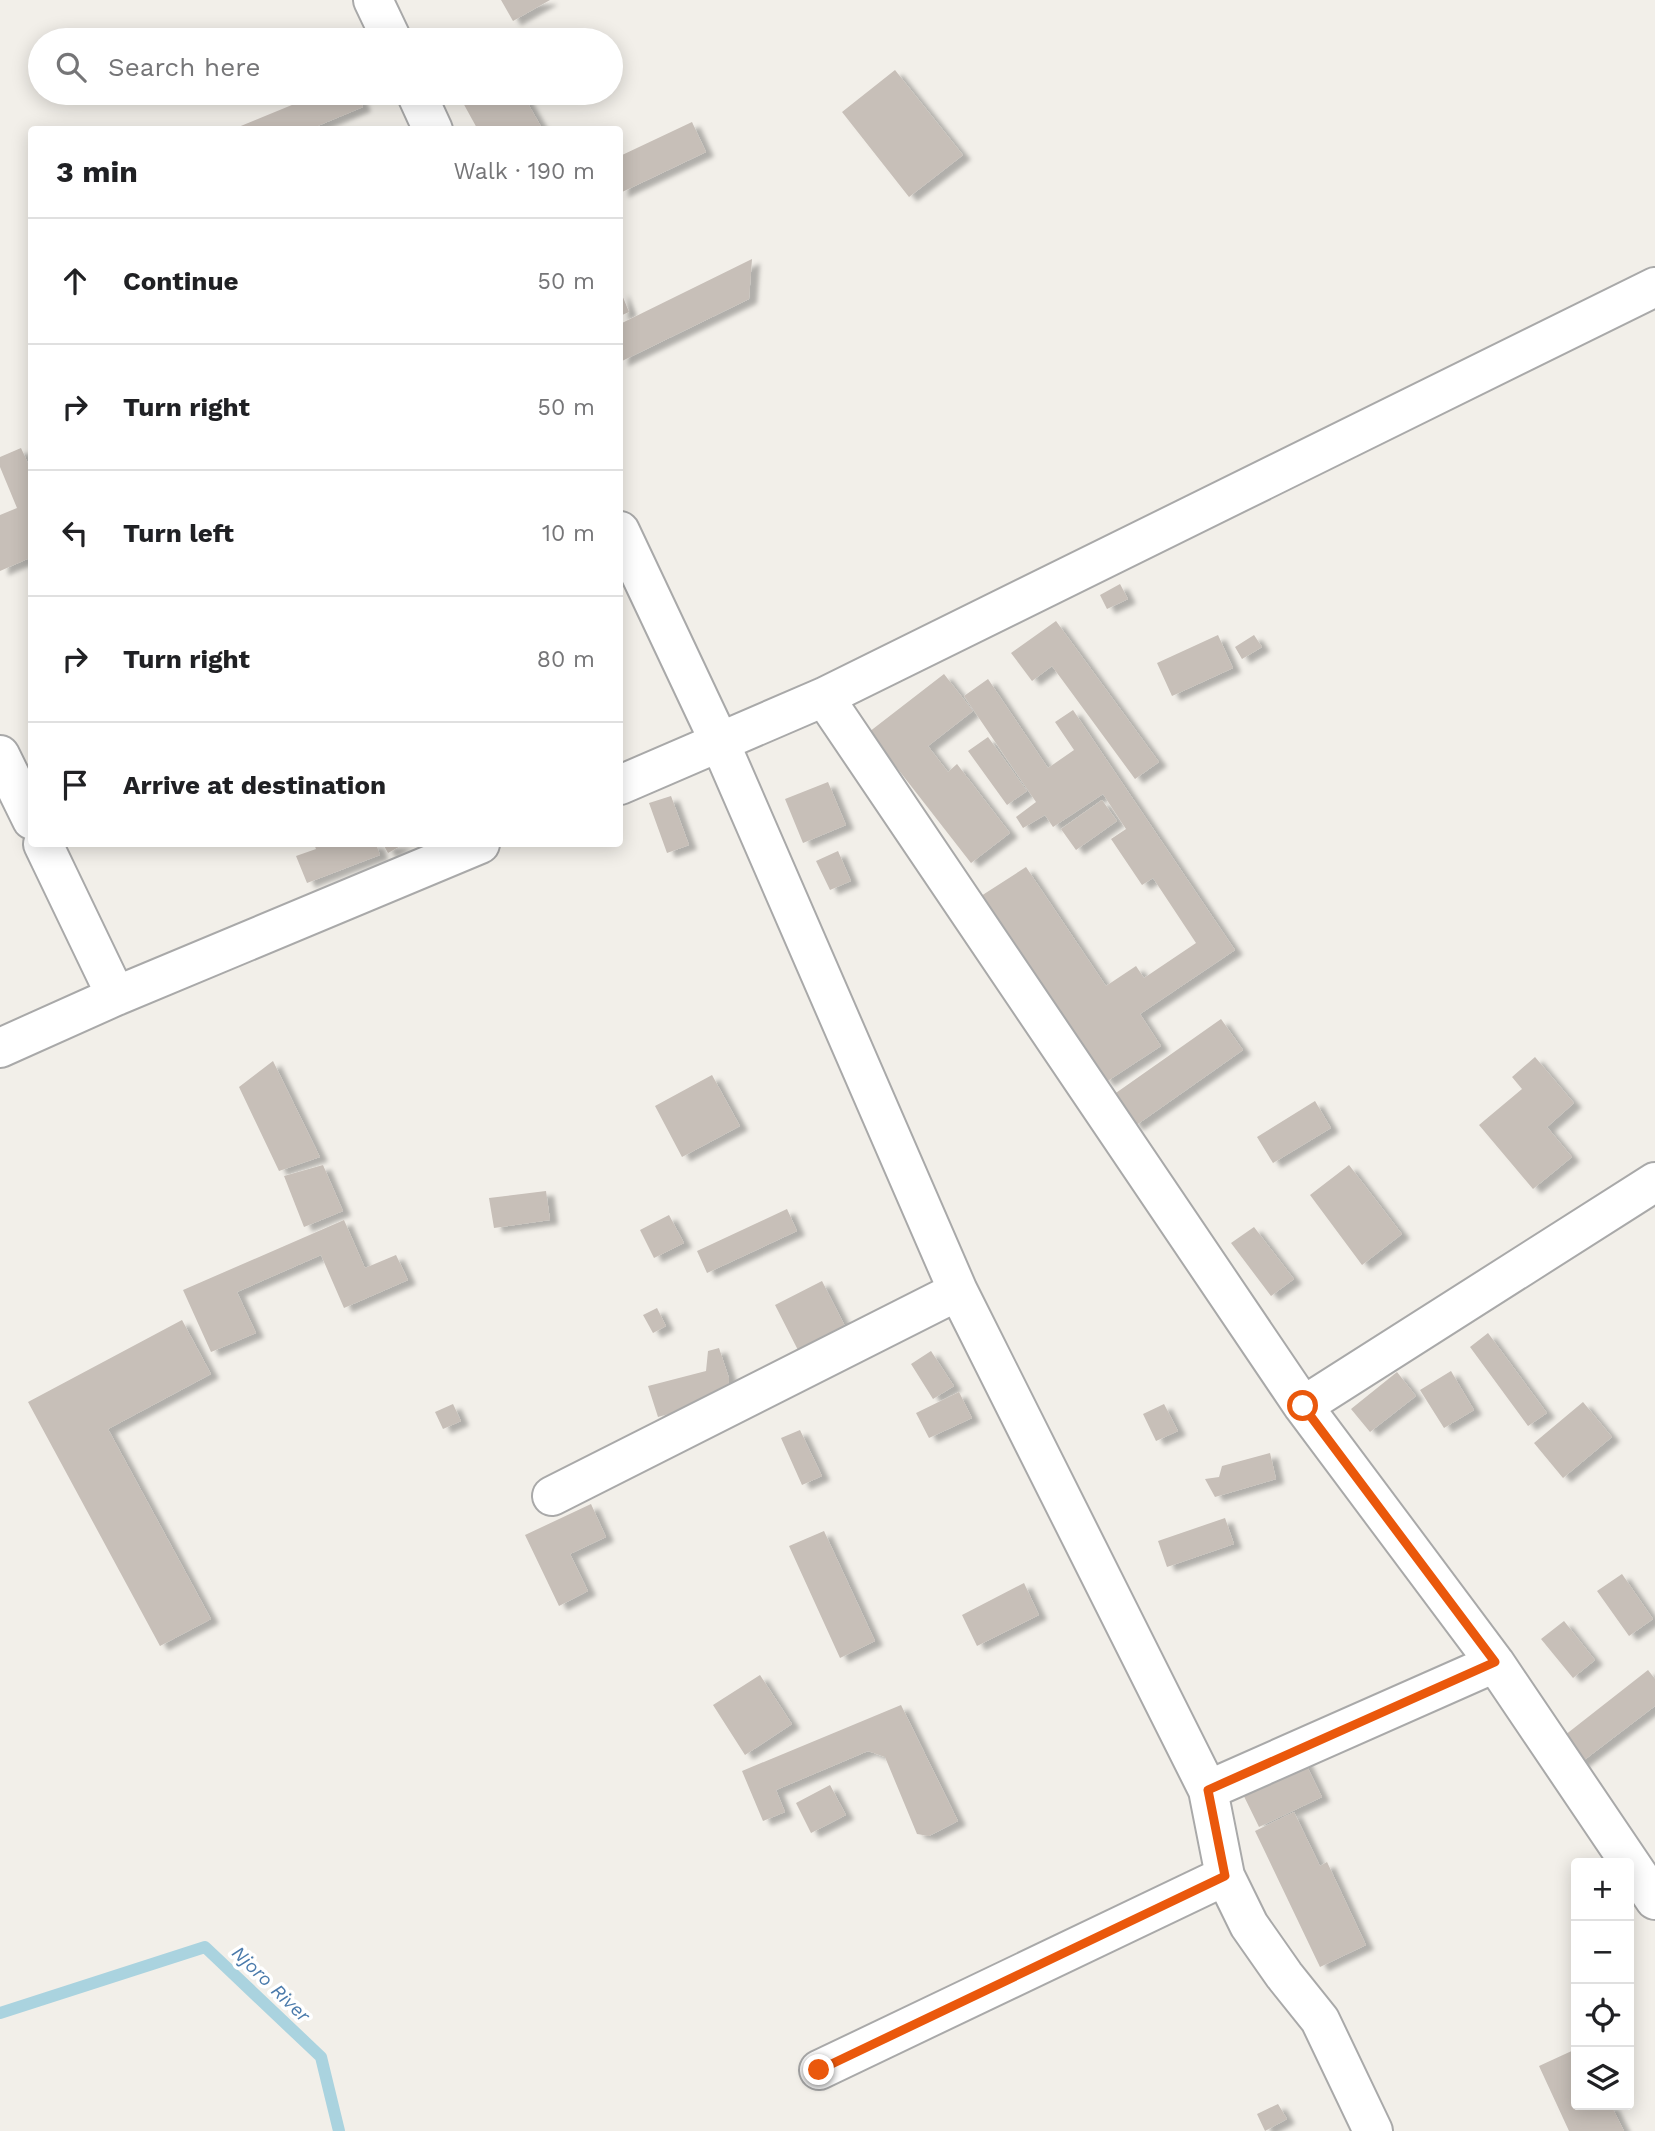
<!DOCTYPE html>
<html lang="en">
<head>
<meta charset="utf-8">
<style>
  body { margin:0; font-family:"Work Sans",sans-serif; background:#f6f6f6; color:#202124 }
  .controls { position:absolute; right:21px; bottom:21px; display:grid; overflow:hidden; border-radius:7px; box-shadow:0 4px 18px #0003 }
  .controls button { width:63px; height:63px; display:grid; place-items:center; padding:0; border:0; border-bottom:2px solid #e0e0e0; background:#fff; color:#202124; font:35px sans-serif }
  .stop { position:absolute; width:21px; height:21px; margin:-16px; border:5px solid #ea580c; border-radius:50%; background:#fff }
  .stop.end { background:#ea580c; border-color:#fff; box-shadow:0 2px 7px #0008 }
  .list { margin:0; padding:0; list-style:none }
  h2 { display:flex; justify-content:space-between; align-items:center; height:91px; margin:0; padding:0 28px; font-size:30px }
  h2 small { font-size:23px; font-weight:400; color:#757577 }
  .list li { display:grid; grid-template-columns:46px 1fr auto; gap:21px; align-items:center; box-sizing:border-box; height:126px; padding:0 28px; border-top:2px solid #e0e0e0 }
  .list b { display:block; font-size:26px; white-space:nowrap }
  .list em { font-size:23px; font-style:normal; color:#757577 }
  .icon { flex:none; width:38px; height:38px; fill:none; stroke:currentColor; stroke-width:2; stroke-linecap:round; stroke-linejoin:round }
  .map { position:relative; flex:none; width:1655px; height:2131px; overflow:hidden }
  .search { position:absolute; background:#fff; box-shadow:0 4px 18px #0003; left:28px; top:28px; width:595px; height:77px; display:flex; align-items:center; gap:18px; box-sizing:border-box; padding:0 24px; border-radius:38px; color:#757577; font-size:26px }
  .panel { position:absolute; background:#fff; box-shadow:0 4px 18px #0003; left:28px; top:126px; width:595px; height:721px; border-radius:7px }
  .map>svg:first-child { display:block }
</style>
</head>
<body>
<div class="map">
<svg width="1655" height="2131" viewBox="0 0 1655 2131">
  <defs>
    <filter id="shadow"><feDropShadow dx="8" dy="4.5" stdDeviation="2" flood-color="#0004"/></filter>
  </defs>
  <rect width="100%" height="100%" fill="#f2efe9"/>
  <g fill="none" stroke-linecap="round" stroke-linejoin="round">
    <!-- stream -->
    <path stroke="#aad3df" stroke-width="12" d="M 0,2013 L 205,1947 L 321,2057 L 339,2131"/>
  </g>
  <!-- building -->
  <path fill="#c7bfb8" filter="url(#shadow)" d="M 501,0 L 550,0 L 513,21 Z
    M 895,70 L 963,155 L 909,197 L 842,112 Z
    M 321,93 L 357,93 L 363,107 L 308,130 L 231,130 Z
    M 476,93 L 522,93 L 543,130 L 478,130 L 462,101 Z
    M 692,122 L 706,152 L 620,193 L 620,156 Z
    M 752,259 L 749,299 L 620,362 L 620,324 Z
    M 620,290 L 629,312 L 620,316 Z
    M 21,448 L 32,472 L 32,557 L 0,571 L 0,515 L 17,508 L 0,467 L 0,457 Z
    M 1120,584 L 1128,599 L 1107,609 L 1100,595 Z
    M 1056,621 L 1159,762 L 1135,779 L 1052,666 L 1032,681 L 1011,653 Z
    M 1218,635 L 1233,668 L 1172,696 L 1157,663 Z
    M 1254,635 L 1262,647 L 1242,659 L 1235,647 Z
    M 944,674 L 973,711 L 928,746 L 948,772 L 957,764 L 1010,833 L 971,863 L 869,732 Z
    M 988,679 L 1048,768 L 1074,750 L 1055,722 L 1073,710 L 1235,950 L 1140,1014 L 1161,1046 L 1106,1082 L 981,896 L 1026,867 L 1106,986 L 1136,966 L 1144,978 L 1196,943 L 1153,878 L 1142,885 L 1111,839 L 1126,829 L 1103,794 L 1053,827 L 1045,815 L 1023,828 L 1016,817 L 1036,802 L 964,696 Z
    M 988,737 L 1027,791 L 1007,805 L 968,751 Z
    M 828,782 L 846,825 L 803,843 L 785,799 Z
    M 671,796 L 689,845 L 667,853 L 649,803 Z
    M 1102,800 L 1117,821 L 1076,850 L 1061,829 Z
    M 314,844 L 376,844 L 380,855 L 307,883 L 296,856 L 316,849 Z
    M 383,844 L 404,844 L 388,853 Z
    M 838,851 L 851,881 L 830,890 L 816,861 Z
    M 1221,1019 L 1243,1050 L 1135,1126 L 1113,1095 Z
    M 1535,1057 L 1574,1103 L 1547,1127 L 1572,1157 L 1533,1189 L 1479,1125 L 1522,1089 L 1512,1077 Z
    M 273,1061 L 320,1157 L 279,1171 L 239,1087 Z
    M 712,1075 L 740,1126 L 682,1157 L 655,1106 Z
    M 1315,1101 L 1331,1128 L 1273,1163 L 1257,1137 Z
    M 323,1165 L 343,1211 L 304,1227 L 284,1176 Z
    M 1349,1165 L 1402,1234 L 1362,1265 L 1310,1195 Z
    M 546,1191 L 550,1220 L 494,1228 L 489,1198 Z
    M 787,1209 L 797,1231 L 707,1273 L 697,1251 Z
    M 669,1215 L 684,1243 L 654,1258 L 640,1230 Z
    M 344,1220 L 365,1268 L 396,1255 L 408,1280 L 344,1308 L 321,1255 L 237,1292 L 256,1333 L 211,1352 L 183,1290 Z
    M 1254,1227 L 1294,1279 L 1271,1296 L 1231,1243 Z
    M 822,1281 L 847,1330 L 800,1354 L 775,1305 Z
    M 657,1308 L 666,1326 L 653,1333 L 643,1315 Z
    M 182,1320 L 211,1374 L 108,1429 L 211,1619 L 160,1646 L 28,1402 Z
    M 1488,1333 L 1547,1413 L 1528,1426 L 1470,1347 Z
    M 719,1348 L 729,1378 L 728,1396 L 658,1417 L 648,1386 L 706,1371 L 708,1351 Z
    M 931,1351 L 954,1386 L 933,1399 L 911,1364 Z
    M 1451,1371 L 1474,1410 L 1444,1428 L 1420,1390 Z
    M 1397,1372 L 1416,1396 L 1370,1432 L 1351,1409 Z
    M 959,1392 L 972,1418 L 929,1438 L 916,1413 Z
    M 1583,1402 L 1612,1437 L 1563,1478 L 1534,1443 Z
    M 453,1404 L 461,1421 L 443,1429 L 435,1412 Z
    M 1164,1404 L 1178,1431 L 1156,1441 L 1143,1414 Z
    M 800,1430 L 822,1476 L 802,1485 L 781,1438 Z
    M 1270,1453 L 1276,1479 L 1215,1497 L 1205,1479 L 1219,1477 L 1222,1466 Z
    M 591,1504 L 606,1537 L 570,1554 L 588,1591 L 559,1606 L 525,1535 Z
    M 1225,1518 L 1234,1544 L 1167,1567 L 1158,1541 Z
    M 824,1531 L 875,1641 L 840,1658 L 789,1546 Z
    M 1622,1574 L 1653,1619 L 1629,1636 L 1597,1591 Z
    M 1024,1583 L 1039,1615 L 977,1646 L 962,1615 Z
    M 1564,1621 L 1595,1660 L 1573,1678 L 1541,1639 Z
    M 1648,1670 L 1655,1679 L 1655,1706 L 1579,1764 L 1560,1739 Z
    M 760,1675 L 792,1724 L 745,1755 L 713,1705 Z
    M 901,1705 L 958,1821 L 929,1836 L 917,1834 L 885,1757 L 868,1751 L 776,1790 L 785,1812 L 763,1821 L 742,1771 Z
    M 1300,1752 L 1322,1797 L 1259,1827 L 1237,1782 Z
    M 830,1785 L 846,1815 L 811,1833 L 796,1803 Z
    M 1294,1812 L 1320,1866 L 1327,1862 L 1366,1945 L 1320,1967 L 1255,1831 Z
    M 1576,2049 L 1576,2105 L 1611,2105 L 1624,2131 L 1569,2131 L 1539,2066 Z
    M 1278,2104 L 1287,2119 L 1265,2131 L 1257,2114 Z"/>
  <g fill="none" stroke-linecap="round" stroke-linejoin="round">
    <defs>
      <path id="minor" d="M 373,0 L 392,40
        M 416,93 L 433,130
        M 620,531 L 720,743 L 958,1291 L 1208,1790 L 1225,1876 L 1249,1925 L 1284,1975 L 1320,2020 L 1373,2131
        M 824,697 L 1303,1406 L 1495,1663 L 1655,1900
        M 0,755 L 32,820
        M 620,785 L 824,697 L 1655,287
        M 43,844 L 116,996
        M 0,1048 L 116,996 L 480,844
        M 1303,1406 L 1655,1182
        M 552,1496 L 958,1291
        M 1208,1790 L 1495,1663
        M 819,2070 L 1225,1876"/>
    </defs>
    <!-- minor casing -->
    <use href="#minor" stroke="#a9a9a9" stroke-width="42"/>
    <!-- minor -->
    <use href="#minor" stroke="#fff" stroke-width="38"/>
  </g>
  <g fill="none" stroke-linecap="round" stroke-linejoin="round">
    <!-- route -->
    <path stroke="#ea580c" stroke-width="9" d="M 819,2070 L 1225,1876 L 1208,1790 L 1495,1662 L 1303,1406"/>
  </g>
  <g text-anchor="middle" dominant-baseline="central" stroke-width="7" stroke-linejoin="round" paint-order="stroke">
    <!-- water labels -->
    <g font-size="19" font-style="italic" fill="#4a7aab" stroke="#fff">
      <text transform="translate(271 1984) rotate(44)">Njoro River</text>
    </g>
  </g>
</svg>
<div class="controls">
<button>+</button>
<button>−</button>
<button><svg class="icon" aria-label="locate" viewBox="0 0 24 24"><circle cx="12" cy="12" r="6"/><path d="M12 2v4M12 18v4M2 12h4M18 12h4"/></svg></button>
<button><svg class="icon" aria-label="layers" viewBox="0 0 24 24"><path d="M12 4l9 5-9 5-9-5zM3 14l9 5 9-5"/></svg></button>
</div>
<div class="stop" style="left:1303px;top:1406px"></div>
<div class="stop end" style="left:819px;top:2070px"></div>
<div class="search"><svg class="icon" aria-label="search" viewBox="0 0 24 24"><circle cx="10" cy="10" r="6"/><path d="M15 15l6 6"/></svg>Search here</div>
<section class="panel">
<h2>3 min<small>Walk · 190 m</small></h2>
<ul class="list">
<li><svg class="icon" aria-label="ahead" viewBox="0 0 24 24"><path d="M12 20V5M6 11l6-6 6 6"/></svg><div><b>Continue</b></div><em>50 m</em></li>
<li><svg class="icon" aria-label="right" viewBox="0 0 24 24"><path d="M7 20v-9h11M14 6l5 5-5 5"/></svg><div><b>Turn right</b></div><em>50 m</em></li>
<li><svg class="icon" aria-label="left" viewBox="0 0 24 24"><path d="M17 20v-9H6M10 6l-5 5 5 5"/></svg><div><b>Turn left</b></div><em>10 m</em></li>
<li><svg class="icon" aria-label="right" viewBox="0 0 24 24"><path d="M7 20v-9h11M14 6l5 5-5 5"/></svg><div><b>Turn right</b></div><em>80 m</em></li>
<li><svg class="icon" aria-label="arrive" viewBox="0 0 24 24"><path d="M6 21V4h12l-3 4 3 4H6"/></svg><div><b>Arrive at destination</b></div></li>
</ul>
</section>
</div>
</body>
</html>
